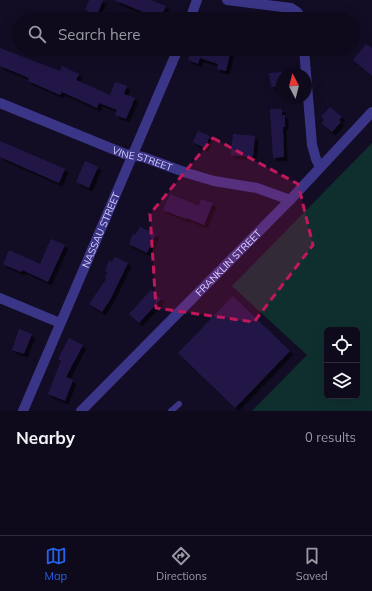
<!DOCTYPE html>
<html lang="en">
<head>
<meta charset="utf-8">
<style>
  body { margin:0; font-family:Mulish,sans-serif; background:#171325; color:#f1f3f6 }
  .controls { position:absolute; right:12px; bottom:12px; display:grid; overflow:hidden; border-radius:6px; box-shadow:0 4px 16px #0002 }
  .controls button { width:36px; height:36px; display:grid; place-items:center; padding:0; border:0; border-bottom:1px solid #2e2b3b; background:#0e0a1c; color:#f1f3f6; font:20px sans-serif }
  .compass { position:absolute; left:276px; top:68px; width:36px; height:36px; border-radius:50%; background:#0e0a1c; box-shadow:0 4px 16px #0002; rotate:353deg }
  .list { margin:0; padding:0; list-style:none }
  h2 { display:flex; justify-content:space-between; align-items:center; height:52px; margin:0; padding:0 16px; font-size:17px }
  h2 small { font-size:13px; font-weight:400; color:#9b9aa3 }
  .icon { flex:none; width:22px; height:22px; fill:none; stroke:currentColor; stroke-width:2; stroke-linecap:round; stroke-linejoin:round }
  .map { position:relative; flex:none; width:372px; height:411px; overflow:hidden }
  .search { position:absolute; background:#0e0a1c; box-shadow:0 4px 16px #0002; left:12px; right:12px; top:12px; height:44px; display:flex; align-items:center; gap:10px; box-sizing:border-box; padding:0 14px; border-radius:22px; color:#9b9aa3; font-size:15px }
  .sheet { height:124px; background:#0e0a1c }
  nav { display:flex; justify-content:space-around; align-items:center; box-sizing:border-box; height:56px; border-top:1px solid #2e2b3b; background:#0e0a1c; font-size:11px; color:#9b9aa3 }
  nav a { display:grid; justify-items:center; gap:2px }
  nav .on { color:#2563eb }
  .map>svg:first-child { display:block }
</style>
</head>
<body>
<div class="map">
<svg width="372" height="411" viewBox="0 0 372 411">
  <defs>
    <filter id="shadow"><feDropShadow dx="3.5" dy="3.5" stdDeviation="0" flood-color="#0009"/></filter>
  </defs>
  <rect width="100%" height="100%" fill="#120d25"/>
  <!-- green -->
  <path fill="#0f2f2f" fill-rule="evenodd" d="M 372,143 L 372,411 L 252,411 L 307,355 L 232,286 ZM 327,330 L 357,330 L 357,396 L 327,396 Z"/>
  <!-- building -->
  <path fill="#231847" filter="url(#shadow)" d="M 89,0 L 103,0 L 97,15 L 85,10 Z
    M 114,0 L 150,0 L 166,6 L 160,19 Z
    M 366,44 L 372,48 L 372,76 L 353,60 Z
    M 0,48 L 60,71 L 62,66 L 79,74 L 76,80 L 110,95 L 115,82 L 127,86 L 124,94 L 135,98 L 126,119 L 115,115 L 117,110 L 99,103 L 97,108 L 62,92 L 60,95 L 28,81 L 29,78 L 0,66 Z
    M 184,49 L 231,49 L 226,71 L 217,69 L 218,64 L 200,58 L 198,64 L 188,60 L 190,54 L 184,52 Z
    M 282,72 L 282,86 L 271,87 L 269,73 Z
    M 330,107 L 342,117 L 339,120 L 341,122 L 332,132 L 322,124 L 324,120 L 321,117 Z
    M 270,109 L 282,109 L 282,115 L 285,115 L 285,127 L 283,127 L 284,157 L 273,158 Z
    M 198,131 L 210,136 L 205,148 L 193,142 Z
    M 233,134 L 255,136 L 253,157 L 231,155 Z
    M 0,141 L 65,169 L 59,183 L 0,157 Z
    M 85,161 L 98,167 L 89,188 L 76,182 Z
    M 170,194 L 199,206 L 201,199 L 213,203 L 204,225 L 187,218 L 186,219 L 163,210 Z
    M 140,227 L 156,234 L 147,253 L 129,244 L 133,234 L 135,235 Z
    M 51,239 L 65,245 L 48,282 L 22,270 L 21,272 L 3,264 L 9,250 L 40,264 Z
    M 115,257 L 128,263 L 110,300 L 102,312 L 89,304 L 107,278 L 105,277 L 108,272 L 105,271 L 109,261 L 112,262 Z
    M 151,290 L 161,299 L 139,323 L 129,314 Z
    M 233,296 L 290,351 L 235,408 L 178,353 Z
    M 19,329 L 32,334 L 24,354 L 12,350 Z
    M 69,338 L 83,345 L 66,377 L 73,380 L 65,401 L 48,394 L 61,361 L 58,359 Z"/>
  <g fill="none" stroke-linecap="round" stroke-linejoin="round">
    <!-- lane -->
    <path stroke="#3b3587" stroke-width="6" d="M 171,411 L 179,404"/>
    <!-- street -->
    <g stroke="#3b3587" stroke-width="10">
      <path d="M 227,0 L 291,8 L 297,12 L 302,19"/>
      <path d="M 190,19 L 197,0"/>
      <path d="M 304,49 L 312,145 L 316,159 L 320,167"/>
      <path id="s1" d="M 0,103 L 125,154 L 143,157 L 187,173 L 214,181 L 257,188 L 290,200"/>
      <path d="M 0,298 L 60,323"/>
      <path id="s2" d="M 23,411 L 178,49"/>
      <path id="s3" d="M 81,411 L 290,200 L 372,112"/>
    </g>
  </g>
  <!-- marked area -->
  <path fill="#c2185b" fill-opacity="0.2" stroke="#c2185b" stroke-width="3" stroke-dasharray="8 5" stroke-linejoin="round" d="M 213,138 L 298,184 L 313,245 L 254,322 L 156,308 L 150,214 Z"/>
  <g text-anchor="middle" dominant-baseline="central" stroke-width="4" stroke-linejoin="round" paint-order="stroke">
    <!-- street labels -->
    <g font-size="10" fill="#d8d1ff" stroke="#120d25">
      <text stroke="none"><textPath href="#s1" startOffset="153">VINE STREET</textPath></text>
      <text stroke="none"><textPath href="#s2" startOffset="197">NASSAU STREET</textPath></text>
      <text stroke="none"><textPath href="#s3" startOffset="209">FRANKLIN STREET</textPath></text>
    </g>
  </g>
</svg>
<div class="controls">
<button><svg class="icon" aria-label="locate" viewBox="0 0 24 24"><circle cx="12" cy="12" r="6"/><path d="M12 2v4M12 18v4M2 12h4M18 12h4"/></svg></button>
<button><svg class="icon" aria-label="layers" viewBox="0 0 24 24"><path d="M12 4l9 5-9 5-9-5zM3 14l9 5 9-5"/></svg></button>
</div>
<svg class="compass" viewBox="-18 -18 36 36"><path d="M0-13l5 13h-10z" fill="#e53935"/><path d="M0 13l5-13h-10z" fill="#9b9aa3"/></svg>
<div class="search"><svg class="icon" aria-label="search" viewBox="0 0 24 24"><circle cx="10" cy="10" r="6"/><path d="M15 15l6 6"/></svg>Search here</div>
</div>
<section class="sheet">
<h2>Nearby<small>0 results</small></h2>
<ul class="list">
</ul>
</section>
<nav>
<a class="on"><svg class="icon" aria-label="map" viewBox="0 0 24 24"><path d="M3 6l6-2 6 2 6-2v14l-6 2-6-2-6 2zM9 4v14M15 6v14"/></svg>Map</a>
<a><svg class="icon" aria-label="directions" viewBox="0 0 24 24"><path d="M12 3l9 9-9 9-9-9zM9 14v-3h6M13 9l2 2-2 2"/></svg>Directions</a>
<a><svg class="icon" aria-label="saved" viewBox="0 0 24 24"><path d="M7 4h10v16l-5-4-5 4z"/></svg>Saved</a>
</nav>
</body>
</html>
